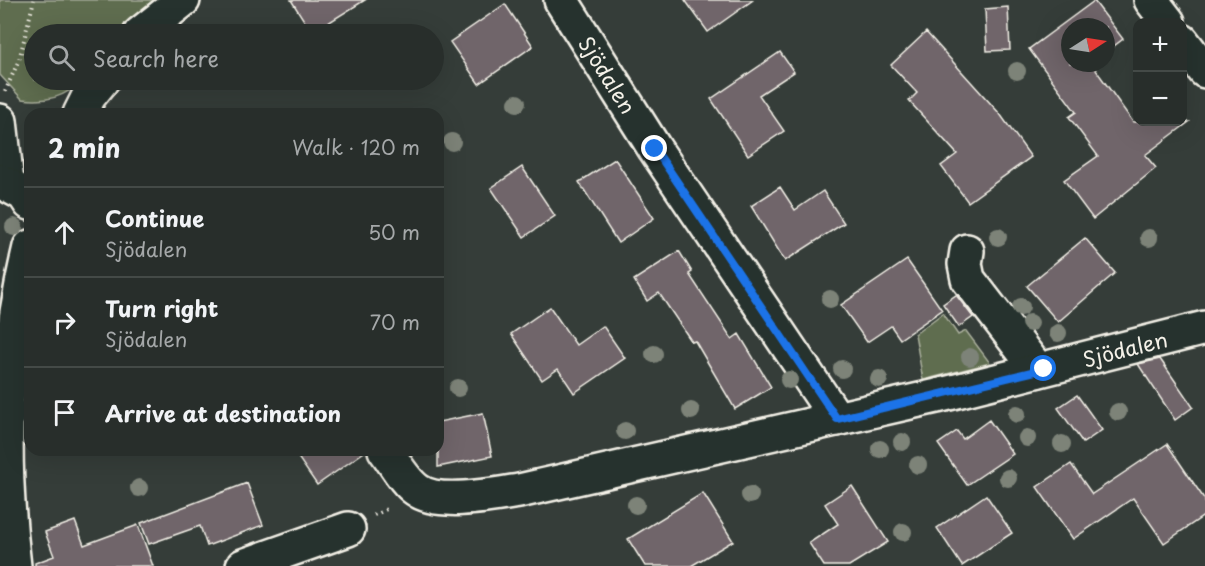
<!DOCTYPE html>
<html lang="en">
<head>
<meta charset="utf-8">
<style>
  body { margin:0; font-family:"Playpen Sans",sans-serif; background:#343a37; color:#f1f3f6 }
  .controls { position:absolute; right:18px; top:18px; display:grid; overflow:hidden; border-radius:12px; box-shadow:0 6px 24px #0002 }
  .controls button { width:54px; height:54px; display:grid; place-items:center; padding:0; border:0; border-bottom:2px solid #444a47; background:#282e2b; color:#f1f3f6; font:30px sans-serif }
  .compass { position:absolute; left:1061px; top:18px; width:54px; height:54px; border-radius:50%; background:#282e2b; box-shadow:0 6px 24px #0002; rotate:78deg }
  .stop { position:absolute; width:18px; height:18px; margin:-14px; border:4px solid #1a73e8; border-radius:50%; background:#fff }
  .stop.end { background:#1a73e8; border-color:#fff; box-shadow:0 2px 6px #0008 }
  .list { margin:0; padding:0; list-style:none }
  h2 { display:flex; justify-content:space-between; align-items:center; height:78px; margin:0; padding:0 24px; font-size:26px }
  h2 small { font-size:20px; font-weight:400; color:#a5a8a9 }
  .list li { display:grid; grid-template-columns:39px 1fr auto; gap:18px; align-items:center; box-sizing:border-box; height:90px; padding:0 24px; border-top:2px solid #444a47 }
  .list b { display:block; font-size:22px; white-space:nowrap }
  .list p { margin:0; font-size:20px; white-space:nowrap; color:#a5a8a9 }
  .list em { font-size:20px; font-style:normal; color:#a5a8a9 }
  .icon { flex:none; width:33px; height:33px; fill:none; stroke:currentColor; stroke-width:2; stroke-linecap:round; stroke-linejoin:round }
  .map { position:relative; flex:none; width:1205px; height:566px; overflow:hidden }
  .search { position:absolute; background:#282e2b; box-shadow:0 6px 24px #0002; left:24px; top:24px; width:420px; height:66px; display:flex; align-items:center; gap:15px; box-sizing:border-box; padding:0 21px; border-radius:33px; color:#a5a8a9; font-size:22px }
  .panel { position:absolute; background:#282e2b; box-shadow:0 6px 24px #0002; left:24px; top:108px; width:420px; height:348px; border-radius:18px }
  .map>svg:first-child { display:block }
</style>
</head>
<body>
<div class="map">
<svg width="1205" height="566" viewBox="0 0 1205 566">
  <rect width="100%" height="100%" fill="#353d39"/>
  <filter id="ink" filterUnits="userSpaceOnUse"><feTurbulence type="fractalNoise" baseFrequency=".0167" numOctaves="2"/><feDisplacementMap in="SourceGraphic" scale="12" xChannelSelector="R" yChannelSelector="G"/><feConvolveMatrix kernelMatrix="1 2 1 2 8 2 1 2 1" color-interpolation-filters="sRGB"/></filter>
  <g filter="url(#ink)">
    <!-- green -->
    <path fill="#5f6d4f" stroke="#aaaf9c" stroke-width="1.5" d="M 0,0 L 156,0 L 122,34 L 34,34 L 34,80 L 82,80 C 65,98 46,102 22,99 L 0,75 Z
      M 943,313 L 958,335 L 966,331 L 990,363 L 923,380 L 915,334 Z"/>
    <!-- building -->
    <path fill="#70656b" stroke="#f4f1e8" stroke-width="1.5" d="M 291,0 L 365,0 L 312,33 Z
      M 685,0 L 753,0 L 708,32 Z
      M 1094,1 L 1123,39 L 1106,52 L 1106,27 L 1070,27 L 1070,63 L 1091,63 L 1133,122 L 1189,122 L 1145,155 L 1156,168 L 1093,219 L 1064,180 L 1098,156 L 1069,117 L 1076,112 L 1029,49 Z
      M 505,4 L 533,46 L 479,84 L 450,42 Z
      M 1008,7 L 1010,50 L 987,51 L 985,9 Z
      M 926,32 L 1000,114 L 1031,157 L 968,202 L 941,166 L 957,154 L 909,101 L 917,93 L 891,65 Z
      M 780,52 L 794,72 L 759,95 L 784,131 L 748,155 L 711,99 Z
      M 615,159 L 654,218 L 618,243 L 579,182 Z
      M 522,167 L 555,216 L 524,237 L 491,188 Z
      M 780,187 L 795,210 L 823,191 L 844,223 L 785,261 L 751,206 Z
      M 1085,238 L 1115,273 L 1058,322 L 1027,286 Z
      M 679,251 L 692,272 L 689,274 L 732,339 L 739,334 L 771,387 L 735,409 L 695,341 L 692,342 L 659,293 L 647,301 L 634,280 Z
      M 907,260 L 942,310 L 900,339 L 891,326 L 867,342 L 841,305 Z
      M 956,295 L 973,317 L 959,327 L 943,304 Z
      M 550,307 L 576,345 L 603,326 L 625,358 L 574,393 L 558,369 L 542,380 L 511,334 Z
      M 1160,359 L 1193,407 L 1175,420 L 1138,364 Z
      M 1077,395 L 1102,430 L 1083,443 L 1058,408 Z
      M 483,413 L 492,456 L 438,467 L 438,422 Z
      M 989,420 L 1013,454 L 967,485 L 938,444 L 957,431 L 963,439 Z
      M 1167,444 L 1205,500 L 1205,515 L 1164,543 L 1133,498 L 1073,539 L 1037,487 L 1071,464 L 1092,494 Z
      M 293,450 L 367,450 L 317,485 Z
      M 247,483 L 263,525 L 207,546 L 200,526 L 149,544 L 141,523 Z
      M 852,486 L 888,542 L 849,566 L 824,566 L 809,543 L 838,524 L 825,504 Z
      M 703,493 L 733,541 L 691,566 L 645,566 L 628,539 Z
      M 986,495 L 1012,533 L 962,566 L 937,528 Z
      M 75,521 L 84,545 L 138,525 L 153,566 L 35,566 L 35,563 L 54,556 L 45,532 Z"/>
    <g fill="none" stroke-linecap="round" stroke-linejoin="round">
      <defs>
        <g id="minor">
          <path id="s1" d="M 561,0 L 655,149 L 837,419"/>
          <path d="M 1151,0 L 1168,22"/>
          <path d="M 140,34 L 183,0"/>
          <path d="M 1182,41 L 1205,71"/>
          <path d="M 80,114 L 89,96 L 102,80"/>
          <path d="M 0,121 L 7,183"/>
          <path d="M 0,181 L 24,194 L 30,203"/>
          <path d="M 967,251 L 965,264 L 968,279 L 1038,370"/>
          <path id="s2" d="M 385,450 C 395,463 404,481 417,490 C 438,506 494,495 519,491 L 937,396 L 1205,328"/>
          <path d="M 14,566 C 0,453 4,358 30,247"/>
          <path d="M 243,566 L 348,529"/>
        </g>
      </defs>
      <!-- minor casing -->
      <use href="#minor" stroke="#f4f1e8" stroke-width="38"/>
      <!-- path -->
      <path stroke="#f4f1e8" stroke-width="4" stroke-dasharray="1.5 4.5" stroke-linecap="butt" d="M 5,92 L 19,60 L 34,0
        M 374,515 L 389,508"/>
      <!-- minor -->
      <use href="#minor" stroke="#26332d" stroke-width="33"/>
    </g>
    <!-- trees -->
    <g fill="#7d8378">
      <circle cx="1017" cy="71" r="9"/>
      <circle cx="517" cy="103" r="9"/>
      <circle cx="452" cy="142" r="9"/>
      <circle cx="14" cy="227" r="9"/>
      <circle cx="998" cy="237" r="9"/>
      <circle cx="1149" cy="238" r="9"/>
      <circle cx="830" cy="299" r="9"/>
      <circle cx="1021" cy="307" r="9"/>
      <circle cx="1030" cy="323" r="9"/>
      <circle cx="1058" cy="333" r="9"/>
      <circle cx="654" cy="354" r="9"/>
      <circle cx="970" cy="357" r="9"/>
      <circle cx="842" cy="369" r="9"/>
      <circle cx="879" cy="379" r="9"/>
      <circle cx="789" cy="380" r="9"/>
      <circle cx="458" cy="388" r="9"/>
      <circle cx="691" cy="411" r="9"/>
      <circle cx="1118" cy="412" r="9"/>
      <circle cx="1017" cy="414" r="9"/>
      <circle cx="625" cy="431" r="9"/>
      <circle cx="1027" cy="438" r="9"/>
      <circle cx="902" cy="442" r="9"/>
      <circle cx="1062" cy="444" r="9"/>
      <circle cx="880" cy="449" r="9"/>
      <circle cx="918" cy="465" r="9"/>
      <circle cx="1008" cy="478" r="9"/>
      <circle cx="139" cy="488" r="9"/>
      <circle cx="750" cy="495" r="9"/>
      <circle cx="636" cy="505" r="9"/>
      <circle cx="903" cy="532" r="9"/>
    </g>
  </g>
  <g fill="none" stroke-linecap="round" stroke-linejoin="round" filter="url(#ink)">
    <!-- route -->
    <path stroke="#1a73e8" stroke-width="8" d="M 655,149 L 837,419 L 1044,369"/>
  </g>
  <g text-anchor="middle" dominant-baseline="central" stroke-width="4.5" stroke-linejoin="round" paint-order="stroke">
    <!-- street labels -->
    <g font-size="21" fill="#f4f1e8" stroke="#26332d">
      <text stroke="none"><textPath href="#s1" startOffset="88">Sjödalen</textPath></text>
      <text stroke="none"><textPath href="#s2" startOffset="778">Sjödalen</textPath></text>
    </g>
  </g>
</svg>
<div class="controls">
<button>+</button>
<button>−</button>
</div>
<svg class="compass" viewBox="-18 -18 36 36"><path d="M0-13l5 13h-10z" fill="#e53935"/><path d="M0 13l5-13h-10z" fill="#a5a8a9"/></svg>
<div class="stop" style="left:1044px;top:369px"></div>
<div class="stop end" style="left:655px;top:149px"></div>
<div class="search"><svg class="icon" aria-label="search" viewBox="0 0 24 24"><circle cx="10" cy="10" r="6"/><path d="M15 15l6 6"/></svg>Search here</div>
<section class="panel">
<h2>2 min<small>Walk · 120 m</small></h2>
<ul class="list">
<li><svg class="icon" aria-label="ahead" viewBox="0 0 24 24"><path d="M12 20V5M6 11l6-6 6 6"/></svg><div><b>Continue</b><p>Sjödalen</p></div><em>50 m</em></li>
<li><svg class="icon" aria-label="right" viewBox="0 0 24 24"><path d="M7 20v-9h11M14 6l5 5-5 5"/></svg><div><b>Turn right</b><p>Sjödalen</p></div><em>70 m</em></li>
<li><svg class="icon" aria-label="arrive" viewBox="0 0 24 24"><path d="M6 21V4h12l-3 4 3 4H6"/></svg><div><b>Arrive at destination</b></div></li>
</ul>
</section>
</div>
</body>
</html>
